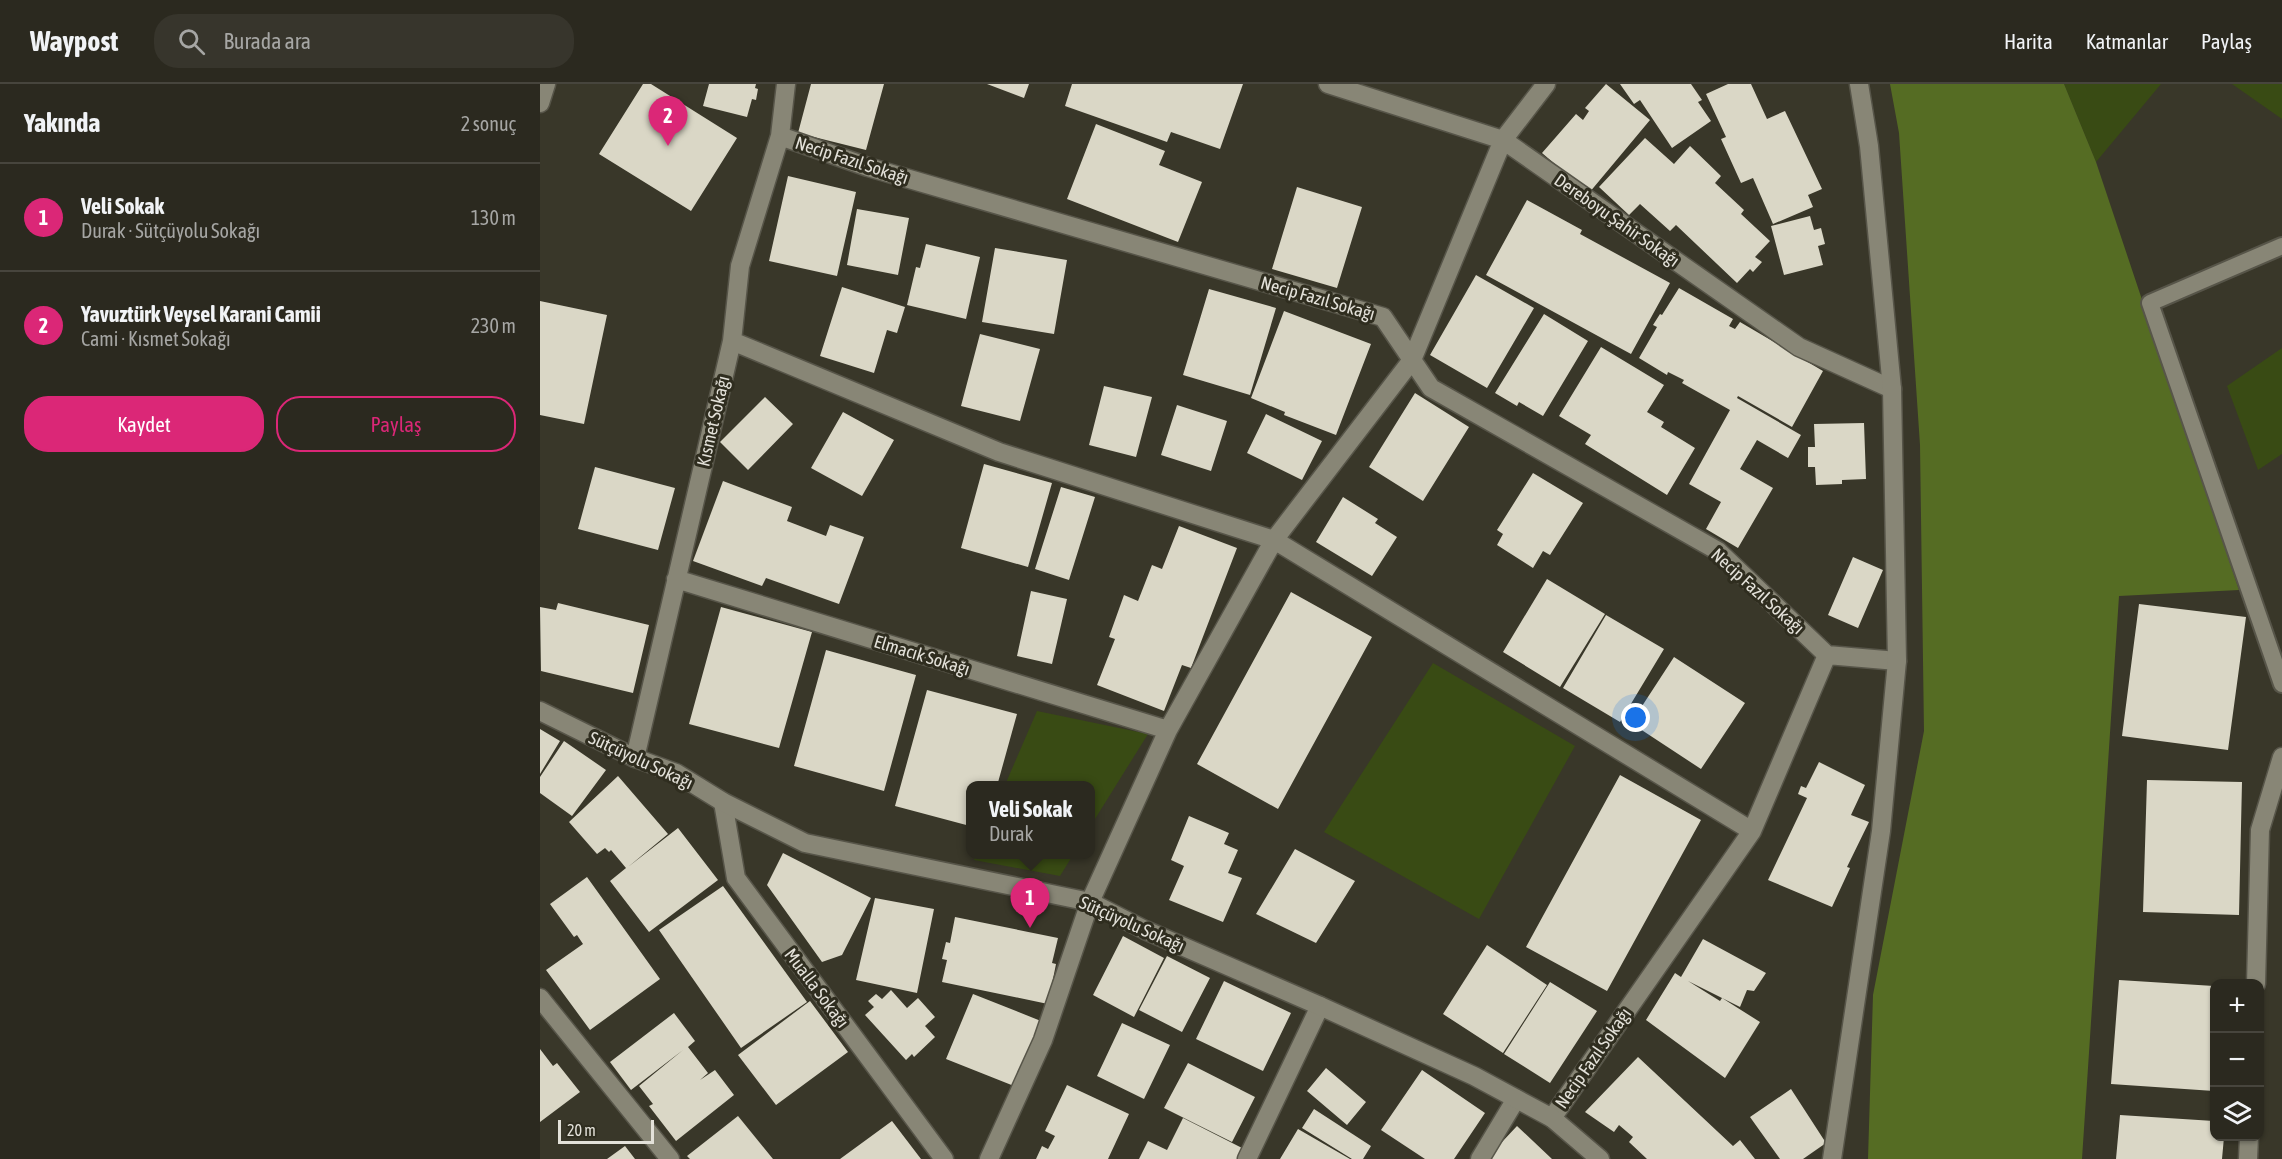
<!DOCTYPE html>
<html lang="tr">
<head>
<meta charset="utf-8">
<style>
  body { margin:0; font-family:"Asap Condensed",sans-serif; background:#37352c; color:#f1f3f6 }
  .controls { position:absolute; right:18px; bottom:18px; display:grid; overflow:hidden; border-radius:12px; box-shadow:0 2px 4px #0004 }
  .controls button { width:54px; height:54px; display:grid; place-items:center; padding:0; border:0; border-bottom:2px solid #47453d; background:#2b291f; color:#f1f3f6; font:30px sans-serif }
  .scale { position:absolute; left:18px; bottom:15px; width:96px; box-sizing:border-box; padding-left:6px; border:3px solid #e3e1d9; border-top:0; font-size:16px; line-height:21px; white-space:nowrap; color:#e3e1d9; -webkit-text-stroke:4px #2f2d1f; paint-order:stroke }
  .you { position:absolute; left:1096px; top:634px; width:21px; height:21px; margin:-15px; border:4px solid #fff; border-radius:50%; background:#1a73e8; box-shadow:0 0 0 9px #1a73e833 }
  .badge { display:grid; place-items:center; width:39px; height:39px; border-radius:50%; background:#db2777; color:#fff; font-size:20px; font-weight:700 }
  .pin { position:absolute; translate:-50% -50px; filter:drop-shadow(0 2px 3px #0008) }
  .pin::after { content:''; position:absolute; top:32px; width:21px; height:18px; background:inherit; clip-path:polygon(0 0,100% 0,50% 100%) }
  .popup { position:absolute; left:426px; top:697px; width:129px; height:78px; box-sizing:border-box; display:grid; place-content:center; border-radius:12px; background:#2b291f; filter:drop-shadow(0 2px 4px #0005); font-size:20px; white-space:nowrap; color:#a6a6a4 }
  .popup b { font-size:22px; color:#f1f3f6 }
  .popup::after { content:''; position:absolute; left:50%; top:100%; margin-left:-12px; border:12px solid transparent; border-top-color:#2b291f }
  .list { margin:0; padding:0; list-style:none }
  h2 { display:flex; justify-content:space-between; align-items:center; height:78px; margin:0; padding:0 24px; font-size:26px }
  h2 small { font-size:20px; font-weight:400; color:#a6a6a4 }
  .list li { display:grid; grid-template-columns:39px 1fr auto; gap:18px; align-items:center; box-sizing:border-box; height:108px; padding:0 24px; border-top:2px solid #47453d }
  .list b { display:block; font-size:22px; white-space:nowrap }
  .list p { margin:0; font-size:20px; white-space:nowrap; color:#a6a6a4 }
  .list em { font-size:20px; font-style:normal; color:#a6a6a4 }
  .actions { display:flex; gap:12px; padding:18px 24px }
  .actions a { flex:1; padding:14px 0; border:2px solid #db2777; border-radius:24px; text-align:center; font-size:21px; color:#db2777 }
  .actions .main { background:#db2777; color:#fff }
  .icon { flex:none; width:33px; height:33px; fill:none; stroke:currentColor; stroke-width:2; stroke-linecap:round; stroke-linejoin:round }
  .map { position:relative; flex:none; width:1742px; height:1075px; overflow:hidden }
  header { display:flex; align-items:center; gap:36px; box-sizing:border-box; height:84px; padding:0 30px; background:#2b291f; border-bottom:2px solid #47453d }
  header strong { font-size:28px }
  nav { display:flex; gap:33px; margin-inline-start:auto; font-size:21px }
  .search { width:420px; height:54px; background:#37352c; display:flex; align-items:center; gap:15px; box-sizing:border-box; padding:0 21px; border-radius:24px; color:#a6a6a4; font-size:22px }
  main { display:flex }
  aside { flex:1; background:#2b291f }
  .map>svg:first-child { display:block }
</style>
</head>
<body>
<header>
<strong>Waypost</strong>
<div class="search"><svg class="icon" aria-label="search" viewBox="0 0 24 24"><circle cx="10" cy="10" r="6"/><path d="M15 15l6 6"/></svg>Burada ara</div>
<nav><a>Harita</a><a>Katmanlar</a><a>Paylaş</a></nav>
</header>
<main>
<aside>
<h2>Yakında<small>2 sonuç</small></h2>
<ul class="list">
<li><span class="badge">1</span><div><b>Veli Sokak</b><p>Durak · Sütçüyolu Sokağı</p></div><em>130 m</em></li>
<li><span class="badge">2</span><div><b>Yavuztürk Veysel Karani Camii</b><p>Cami · Kısmet Sokağı</p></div><em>230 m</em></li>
</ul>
<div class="actions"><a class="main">Kaydet</a><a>Paylaş</a></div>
</aside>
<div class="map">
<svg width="1742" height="1075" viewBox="0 0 1742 1075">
  <rect width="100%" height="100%" fill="#393729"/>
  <!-- green -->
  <path fill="#394b14" d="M 1524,0 L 1621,0 L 1556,78 Z
    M 1692,0 L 1742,0 L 1742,35 Z
    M 1742,264 L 1742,370 L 1718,386 L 1687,302 Z
    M 893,579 L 1035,662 L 939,835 L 784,748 Z
    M 497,627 L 608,650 L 550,743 L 550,702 L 465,701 Z
    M 436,771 L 436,770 L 533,771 L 520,792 L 434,776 Z"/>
  <!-- forest -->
  <path fill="#556c23" d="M 1350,0 L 1524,0 L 1556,78 L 1699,506 L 1579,512 L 1542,1075 L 1328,1075 L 1333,911 L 1384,647 L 1380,361 L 1359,49 Z"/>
  <!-- building -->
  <path fill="#dad7c6" d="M 103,0 L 111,0 L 197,54 L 151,127 L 59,70 Z
    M 169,0 L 216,0 L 215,4 L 218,5 L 216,16 L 212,15 L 207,33 L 163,22 Z
    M 271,0 L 344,0 L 326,66 L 258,49 Z
    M 447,0 L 489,0 L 484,14 Z
    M 532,0 L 703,0 L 680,65 L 631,48 L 627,58 L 525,22 Z
    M 1066,0 L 1110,36 L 1049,109 L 1002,69 L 1036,30 L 1043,36 L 1049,27 L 1045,24 Z
    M 1080,0 L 1151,0 L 1162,16 L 1158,18 L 1171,37 L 1132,64 L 1100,16 L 1094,20 Z
    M 1188,0 L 1211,0 L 1227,35 L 1245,27 L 1282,105 L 1268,111 L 1273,123 L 1233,140 L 1213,94 L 1201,99 L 1181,55 L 1186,53 L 1166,10 Z
    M 556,40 L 625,67 L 619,81 L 662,98 L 638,158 L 527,115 Z
    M 1105,54 L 1134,80 L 1150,62 L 1181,92 L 1175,99 L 1204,126 L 1201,130 L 1230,157 L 1215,173 L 1222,178 L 1213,188 L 1210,185 L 1197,199 L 1136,141 L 1130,147 L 1100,120 L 1089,131 L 1059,103 Z
    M 248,92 L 316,108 L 297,192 L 229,177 Z
    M 757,103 L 822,123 L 797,204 L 732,185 Z
    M 987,116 L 1042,146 L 1040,150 L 1130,199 L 1091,270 L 946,191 Z
    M 317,125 L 369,134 L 358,191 L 307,181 Z
    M 1270,132 L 1274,146 L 1281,144 L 1285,160 L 1278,162 L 1283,181 L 1244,191 L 1231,142 Z
    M 386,160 L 440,173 L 426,235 L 367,221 L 376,183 L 380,184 Z
    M 455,164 L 527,176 L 514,250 L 442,238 Z
    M 936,191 L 994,224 L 947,304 L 890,271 Z
    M 302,203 L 365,223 L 357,249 L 347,246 L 334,289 L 280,272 Z
    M 1139,204 L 1193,235 L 1189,242 L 1195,245 L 1200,238 L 1283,287 L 1252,343 L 1198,312 L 1197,314 L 1261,351 L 1248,374 L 1217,356 L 1200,385 L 1233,404 L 1198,464 L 1166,445 L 1181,418 L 1149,400 L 1190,326 L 1142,299 L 1144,296 L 1128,288 L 1127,291 L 1099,274 L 1117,243 L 1113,241 L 1120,230 L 1122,231 Z
    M 669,205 L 736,224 L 710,311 L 643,291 Z
    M 0,217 L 67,231 L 44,340 L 0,331 Z
    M 744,227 L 831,260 L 796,351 L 744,331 L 745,328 L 711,314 Z
    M 1004,230 L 1048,257 L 1003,332 L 979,318 L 977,322 L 955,309 Z
    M 440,250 L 500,265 L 480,337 L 421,322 Z
    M 1061,263 L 1124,301 L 1107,328 L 1124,338 L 1121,343 L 1155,364 L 1127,411 L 1045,360 L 1051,351 L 1019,332 Z
    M 564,302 L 612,313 L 596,373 L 549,361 Z
    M 875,309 L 929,343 L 883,417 L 829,383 Z
    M 225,313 L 253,340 L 208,386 L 180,358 Z
    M 637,321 L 687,337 L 671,387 L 621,371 Z
    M 303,328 L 354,356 L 322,412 L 271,384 Z
    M 726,330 L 782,357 L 762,396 L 707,369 Z
    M 1324,339 L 1326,395 L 1302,396 L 1302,400 L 1276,401 L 1275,383 L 1268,383 L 1268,363 L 1275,363 L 1274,340 Z
    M 444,380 L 512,399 L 488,483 L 421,464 Z
    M 55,383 L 135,404 L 118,466 L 38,445 Z
    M 993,389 L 1043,419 L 1010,471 L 1003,467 L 993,484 L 957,461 L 963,450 L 957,446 Z
    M 183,397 L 252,423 L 247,437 L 286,452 L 290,441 L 324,453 L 299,520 L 226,494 L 222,502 L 153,477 Z
    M 521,403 L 555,413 L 529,496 L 495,485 Z
    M 803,413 L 838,435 L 835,439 L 857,453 L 832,492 L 776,458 Z
    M 639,442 L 697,464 L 651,584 L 642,581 L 624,627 L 557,601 L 575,555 L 569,553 L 584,511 L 598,517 L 612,481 L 622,485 Z
    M 1313,473 L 1343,486 L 1318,544 L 1288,531 Z
    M 1007,495 L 1065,530 L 1020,603 L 963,568 Z
    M 491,507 L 527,515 L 512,580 L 477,572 Z
    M 751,508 L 832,553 L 738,725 L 657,680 Z
    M 18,519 L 109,541 L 93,609 L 1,587 L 0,523 L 16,526 Z
    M 1599,520 L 1706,533 L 1688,666 L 1582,652 Z
    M 181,523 L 272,548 L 239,664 L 149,640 Z
    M 1066,531 L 1124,565 L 1080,638 L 1023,604 Z
    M 286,566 L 376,591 L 344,707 L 254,682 Z
    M 1134,573 L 1205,619 L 1161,685 L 1091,639 Z
    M 387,606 L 477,630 L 457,702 L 430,702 L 430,742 L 355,722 Z
    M 0,645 L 20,657 L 0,690 Z
    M 24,657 L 66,686 L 32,732 L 0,709 L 0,693 Z
    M 1279,678 L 1325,701 L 1311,731 L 1329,738 L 1307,783 L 1310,784 L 1292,823 L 1228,796 L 1267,714 L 1258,710 L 1261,702 L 1266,704 Z
    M 1080,691 L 1161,736 L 1067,907 L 986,863 Z
    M 78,692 L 128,750 L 88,783 L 138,744 L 178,796 L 109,848 L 70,797 L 86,784 L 71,766 L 69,768 L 65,764 L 57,770 L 29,738 Z
    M 1607,696 L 1702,698 L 1699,831 L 1603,828 Z
    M 649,732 L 689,749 L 684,760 L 698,766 L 688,789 L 702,794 L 683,838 L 629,816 L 644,782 L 631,776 Z
    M 755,765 L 815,797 L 776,859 L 716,830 Z
    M 243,769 L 331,814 L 302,871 L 282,878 L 227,801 Z
    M 47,793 L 120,895 L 50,946 L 6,886 L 43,860 L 37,851 L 34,853 L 10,820 Z
    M 183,802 L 267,918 L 201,964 L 119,846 Z
    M 335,814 L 394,825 L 377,909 L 316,896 Z
    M 415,833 L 518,854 L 512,879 L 516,880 L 508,920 L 402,898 L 407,876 L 402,875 L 406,858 L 410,859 Z
    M 583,852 L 624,874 L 594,933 L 553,911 Z
    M 1163,855 L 1226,889 L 1214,907 L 1207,906 L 1200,923 L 1148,897 L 1180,917 L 1182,914 L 1220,938 L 1185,994 L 1106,936 L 1135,889 L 1141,893 Z
    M 947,861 L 1007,901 L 963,969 L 903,930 Z
    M 627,872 L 670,894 L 642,948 L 599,926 Z
    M 1579,896 L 1674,902 L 1674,1007 L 1571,1000 Z
    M 684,897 L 751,929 L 723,987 L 656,955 Z
    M 1010,898 L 1057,927 L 1010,999 L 964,970 Z
    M 351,906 L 367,924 L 378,914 L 395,933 L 385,942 L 395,953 L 374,973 L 372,970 L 366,976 L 325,931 L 334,923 L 328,917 L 336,910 L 342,915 Z
    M 433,910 L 501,937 L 474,1002 L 406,975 Z
    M 270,917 L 308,968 L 236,1021 L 198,971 Z
    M 134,929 L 155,957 L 148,963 L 168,989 L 160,996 L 175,986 L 194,1011 L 136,1057 L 109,1022 L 113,1020 L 99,1002 L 143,966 L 91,1006 L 70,978 Z
    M 582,939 L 630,961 L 604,1015 L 557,992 Z
    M 0,965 L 13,982 L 17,979 L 40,1008 L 0,1038 Z
    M 1098,973 L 1193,1062 L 1200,1056 L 1215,1075 L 1107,1075 L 1089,1058 L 1093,1053 L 1079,1041 L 1074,1048 L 1045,1028 Z
    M 648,979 L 715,1013 L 692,1058 L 624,1024 Z
    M 786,984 L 826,1018 L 807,1041 L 767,1007 Z
    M 882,986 L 945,1029 L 914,1075 L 885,1075 L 841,1046 Z
    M 527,1001 L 589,1030 L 568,1075 L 496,1075 L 502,1062 L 508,1065 L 515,1052 L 505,1047 Z
    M 1251,1005 L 1286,1059 L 1263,1075 L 1240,1075 L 1210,1033 Z
    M 774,1025 L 831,1062 L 823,1075 L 812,1075 L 762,1044 Z
    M 1580,1031 L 1674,1037 L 1674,1053 L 1684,1053 L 1682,1075 L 1576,1075 Z
    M 198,1032 L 233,1075 L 150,1075 L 147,1072 Z
    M 643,1034 L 704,1065 L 699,1075 L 599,1075 L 608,1057 L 627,1066 Z
    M 352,1037 L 381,1075 L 300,1075 Z
    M 977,1042 L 1012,1075 L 946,1075 Z
    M 758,1045 L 810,1075 L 740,1075 Z
    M 85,1062 L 95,1075 L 67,1075 Z"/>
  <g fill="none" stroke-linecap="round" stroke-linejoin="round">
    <defs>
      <path id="service" d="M 1742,162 L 1610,219 L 1742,600"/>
      <path id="minor" d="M 788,0 L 963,56 L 1259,263 L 1352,305
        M 0,19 L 6,0
        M 240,52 L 328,83 L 843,233 L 891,304 L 1178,467 L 1287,571 L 1357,577
        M 192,257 L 459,368 L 734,456 L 1212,747
        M 136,495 L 628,646
        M 95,674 L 192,257 L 200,182 L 240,52 L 246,0
        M 183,718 L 196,794 L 404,1075
        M 1716,900 L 1720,746 L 1742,673
        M 0,914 L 130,1075
        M 1012,1034 L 1212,747 L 1287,571
        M 449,1075 L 503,956 L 550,818 L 628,646 L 734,456 L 872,276 L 963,56 L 1006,0
        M 707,1075 L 780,922
        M 940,1075 L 976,1015
        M 1708,1075 L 1709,1052"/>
      <path id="tertiary" d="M 0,627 L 95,674 L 136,689 L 183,718 L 265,759 L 550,818 L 605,846 L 780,922 L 934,992 L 1012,1034 L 1060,1075
        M 1292,1075 L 1341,747 L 1357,577 L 1352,305 L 1329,62 L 1319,0"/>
    </defs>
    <!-- service casing -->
    <use href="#service" stroke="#575549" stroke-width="20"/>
    <!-- minor casing -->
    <use href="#minor" stroke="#575549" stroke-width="21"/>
    <!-- tertiary casing -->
    <use href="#tertiary" stroke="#575549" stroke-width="21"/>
    <!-- service -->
    <use href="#service" stroke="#888676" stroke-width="16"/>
    <!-- minor -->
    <use href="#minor" stroke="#888676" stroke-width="18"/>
    <!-- tertiary -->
    <use href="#tertiary" stroke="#888676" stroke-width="18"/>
  </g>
  <g text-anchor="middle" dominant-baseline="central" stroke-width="6" stroke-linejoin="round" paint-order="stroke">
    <!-- street labels -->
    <g font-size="18" fill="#e3e1d9" stroke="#2f2d1f">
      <text transform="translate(312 76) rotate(18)">Necip Fazıl Sokağı</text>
      <text transform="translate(1077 136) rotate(35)">Dereboyu Şahir Sokağı</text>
      <text transform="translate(778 214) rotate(16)">Necip Fazıl Sokağı</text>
      <text transform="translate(173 337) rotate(-77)">Kısmet Sokağı</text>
      <text transform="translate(1218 507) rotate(42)">Necip Fazıl Sokağı</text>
      <text transform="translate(382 571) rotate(17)">Elmacık Sokağı</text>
      <text transform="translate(101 676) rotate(25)">Sütçüyolu Sokağı</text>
      <text transform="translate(592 840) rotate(24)">Sütçüyolu Sokağı</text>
      <text transform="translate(277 904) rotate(53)">Mualla Sokağı</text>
      <text transform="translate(1053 974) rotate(-55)">Necip Fazıl Sokağı</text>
    </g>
  </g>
</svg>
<div class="controls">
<button>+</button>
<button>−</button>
<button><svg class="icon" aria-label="layers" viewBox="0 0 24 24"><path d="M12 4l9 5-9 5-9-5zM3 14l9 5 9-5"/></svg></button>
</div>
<div class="scale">20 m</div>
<div class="you"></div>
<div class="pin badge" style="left:490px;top:844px">1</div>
<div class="popup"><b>Veli Sokak</b>Durak</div>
<div class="pin badge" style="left:128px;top:62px">2</div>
</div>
</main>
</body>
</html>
